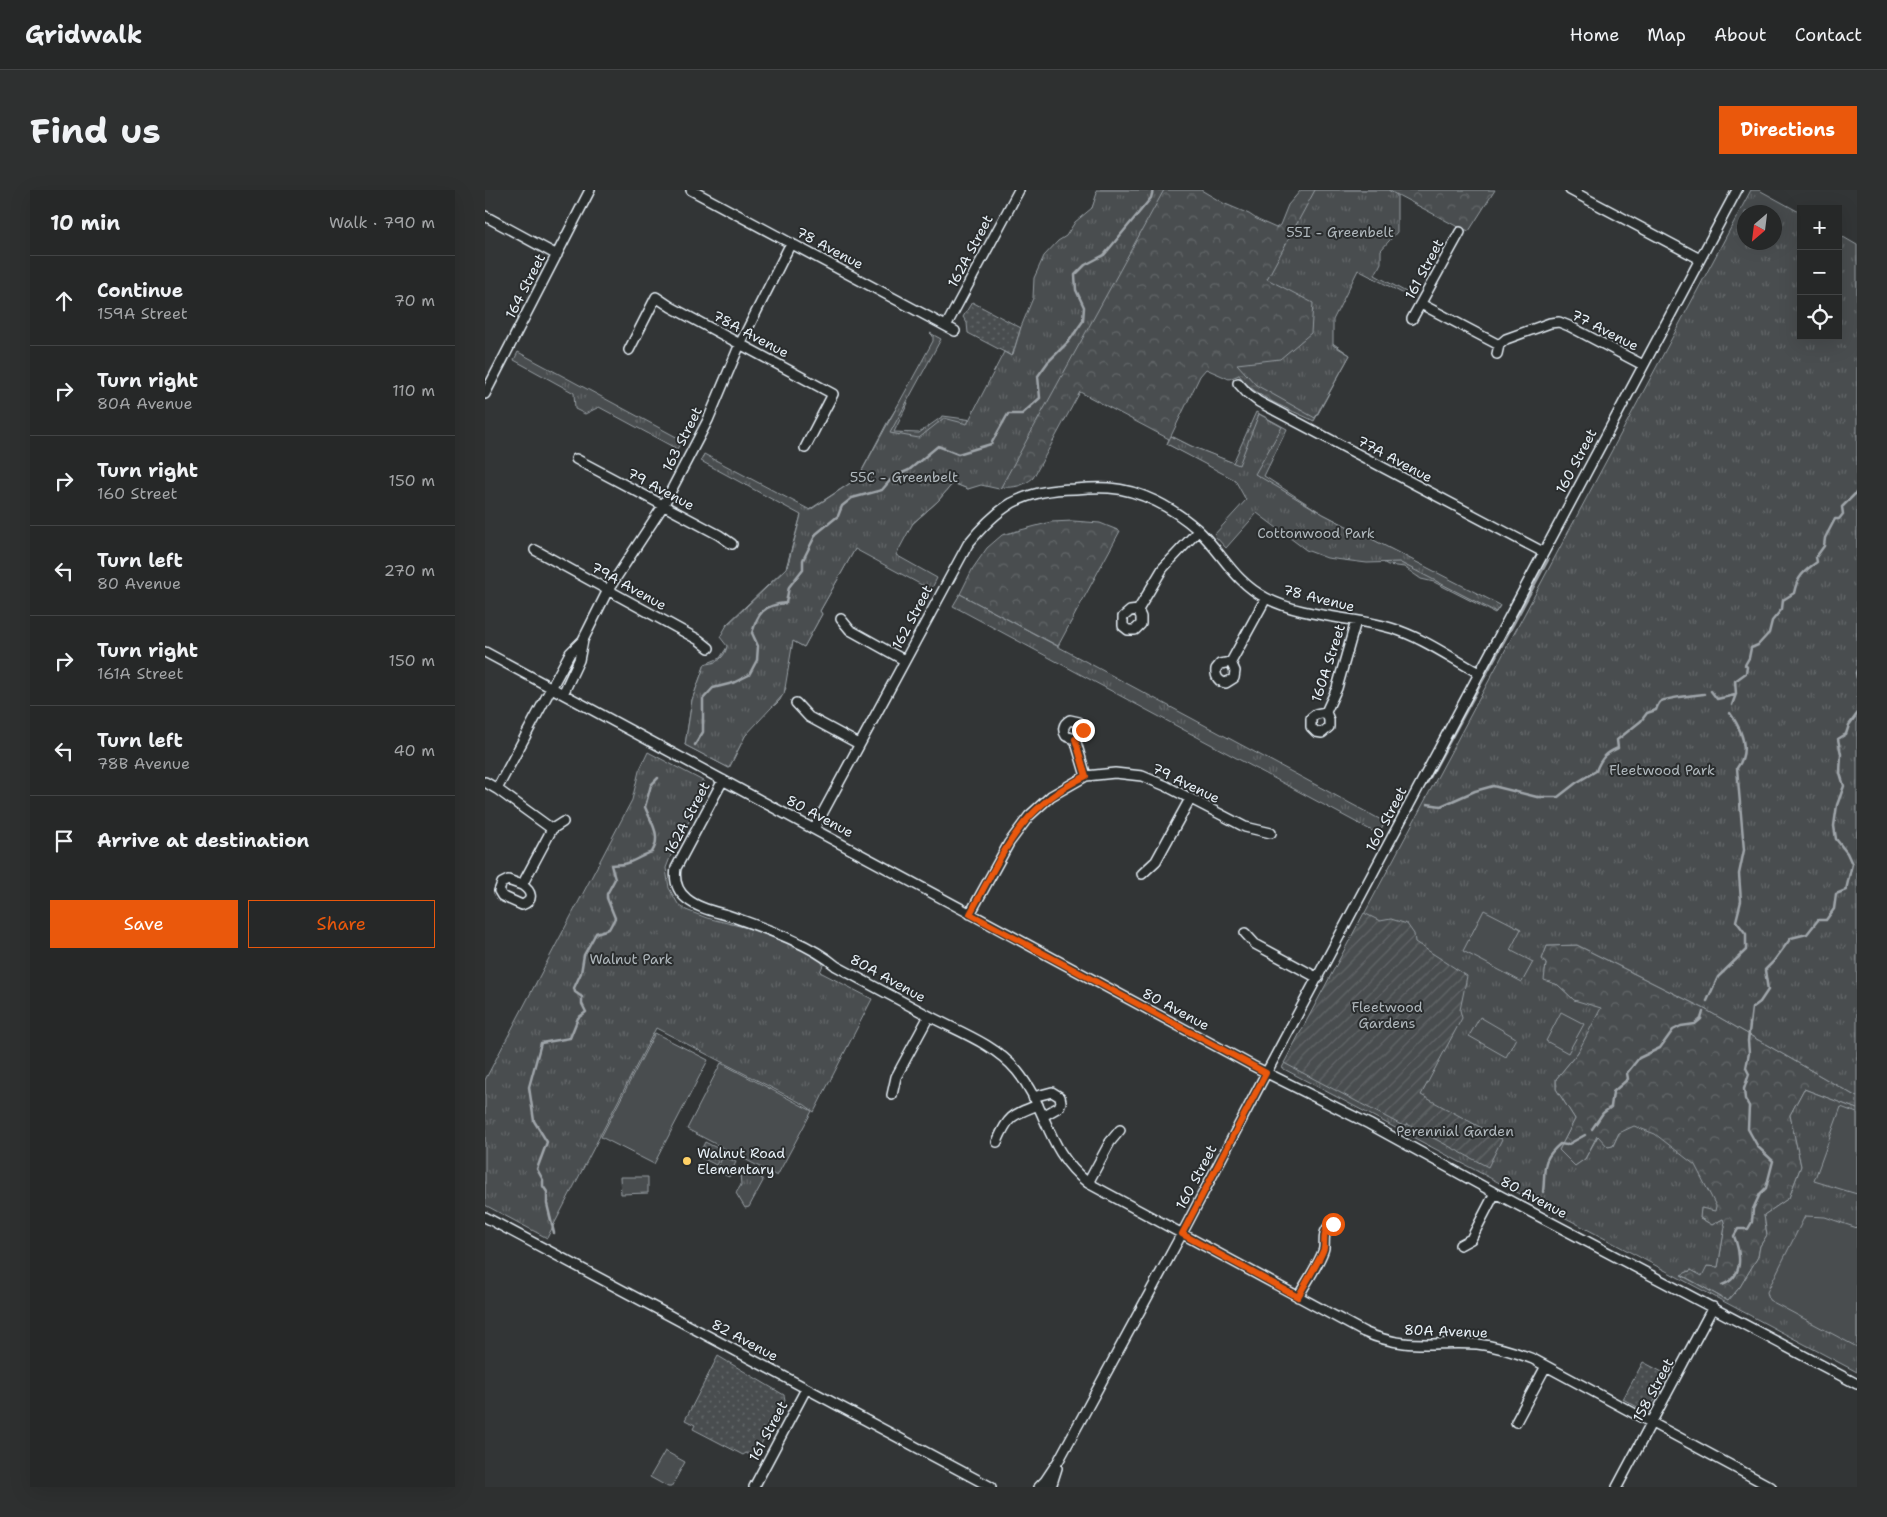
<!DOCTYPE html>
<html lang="en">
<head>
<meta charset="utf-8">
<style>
  body { margin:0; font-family:"Shantell Sans",sans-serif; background:#2e3030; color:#f1f3f6 }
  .controls { position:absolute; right:15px; top:15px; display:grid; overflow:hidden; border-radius:0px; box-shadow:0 5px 20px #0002 }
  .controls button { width:45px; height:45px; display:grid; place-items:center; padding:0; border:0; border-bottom:1px solid #424445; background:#262828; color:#f1f3f6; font:25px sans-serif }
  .compass { position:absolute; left:1252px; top:15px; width:45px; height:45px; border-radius:50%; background:#262828; box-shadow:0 5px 20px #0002; rotate:208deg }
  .stop { position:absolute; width:15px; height:15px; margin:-11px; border:4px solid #ea580c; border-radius:50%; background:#fff }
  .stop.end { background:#ea580c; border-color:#fff; box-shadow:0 1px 5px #0008 }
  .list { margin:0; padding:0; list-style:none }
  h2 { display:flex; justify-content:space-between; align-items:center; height:65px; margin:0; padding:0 20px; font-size:21px }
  h2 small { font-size:16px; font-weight:400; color:#a4a6a8 }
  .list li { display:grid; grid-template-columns:32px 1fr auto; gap:15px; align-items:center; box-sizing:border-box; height:90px; padding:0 20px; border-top:1px solid #424445 }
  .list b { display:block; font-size:19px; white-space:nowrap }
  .list p { margin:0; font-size:16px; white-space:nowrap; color:#a4a6a8 }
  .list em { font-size:16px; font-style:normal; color:#a4a6a8 }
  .actions { display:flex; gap:10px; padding:15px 20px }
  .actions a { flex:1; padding:11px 0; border:1px solid #ea580c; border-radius:0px; text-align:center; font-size:18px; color:#ea580c }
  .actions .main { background:#ea580c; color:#fff }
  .icon { flex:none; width:28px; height:28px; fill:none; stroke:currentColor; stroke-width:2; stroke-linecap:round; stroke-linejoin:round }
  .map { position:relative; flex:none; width:1372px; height:1297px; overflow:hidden; border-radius:0px }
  header { display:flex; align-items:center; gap:30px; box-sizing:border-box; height:70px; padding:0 25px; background:#262828; border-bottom:1px solid #424445 }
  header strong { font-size:24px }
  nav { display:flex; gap:28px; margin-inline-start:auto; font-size:18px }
  .intro { display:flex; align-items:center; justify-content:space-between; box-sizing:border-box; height:120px; padding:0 30px }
  h1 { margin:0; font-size:35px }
  .button { padding:12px 22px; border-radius:0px; background:#ea580c; color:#fff; font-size:18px; font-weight:700 }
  main { display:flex; gap:30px; padding:0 30px }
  aside { flex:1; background:#262828; border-radius:0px; box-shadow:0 5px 20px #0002 }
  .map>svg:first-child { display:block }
</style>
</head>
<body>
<header>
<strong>Gridwalk</strong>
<nav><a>Home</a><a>Map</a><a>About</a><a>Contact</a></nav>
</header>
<div class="intro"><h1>Find us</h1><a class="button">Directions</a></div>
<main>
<aside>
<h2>10 min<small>Walk · 790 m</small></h2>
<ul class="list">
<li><svg class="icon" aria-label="ahead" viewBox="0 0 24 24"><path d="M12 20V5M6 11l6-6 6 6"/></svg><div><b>Continue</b><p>159A Street</p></div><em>70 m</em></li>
<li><svg class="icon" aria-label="right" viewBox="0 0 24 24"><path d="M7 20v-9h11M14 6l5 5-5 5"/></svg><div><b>Turn right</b><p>80A Avenue</p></div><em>110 m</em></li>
<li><svg class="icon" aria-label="right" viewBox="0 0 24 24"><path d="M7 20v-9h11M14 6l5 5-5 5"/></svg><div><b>Turn right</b><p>160 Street</p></div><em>150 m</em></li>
<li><svg class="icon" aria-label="left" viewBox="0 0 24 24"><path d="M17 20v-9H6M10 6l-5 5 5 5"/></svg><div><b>Turn left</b><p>80 Avenue</p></div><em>270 m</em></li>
<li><svg class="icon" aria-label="right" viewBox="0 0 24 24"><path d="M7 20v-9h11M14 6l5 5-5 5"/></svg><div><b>Turn right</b><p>161A Street</p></div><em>150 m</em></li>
<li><svg class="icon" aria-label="left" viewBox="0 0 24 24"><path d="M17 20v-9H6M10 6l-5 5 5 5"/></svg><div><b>Turn left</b><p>78B Avenue</p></div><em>40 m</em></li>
<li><svg class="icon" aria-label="arrive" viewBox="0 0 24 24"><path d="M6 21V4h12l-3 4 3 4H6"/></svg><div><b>Arrive at destination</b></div></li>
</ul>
<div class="actions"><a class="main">Save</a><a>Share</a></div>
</aside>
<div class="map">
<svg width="1372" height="1297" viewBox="0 0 1372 1297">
  <defs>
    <pattern id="grass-dots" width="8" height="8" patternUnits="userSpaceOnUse" patternTransform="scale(1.25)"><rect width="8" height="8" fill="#494d4f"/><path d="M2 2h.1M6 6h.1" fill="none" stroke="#636769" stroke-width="1.8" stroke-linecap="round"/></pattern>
    <pattern id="forest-crowns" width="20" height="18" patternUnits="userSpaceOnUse" patternTransform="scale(1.25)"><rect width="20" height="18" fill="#494d4f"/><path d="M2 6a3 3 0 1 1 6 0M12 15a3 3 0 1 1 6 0" fill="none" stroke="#636769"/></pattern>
    <pattern id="park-tufts" width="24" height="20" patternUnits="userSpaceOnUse" patternTransform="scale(1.25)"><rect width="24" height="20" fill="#494d4f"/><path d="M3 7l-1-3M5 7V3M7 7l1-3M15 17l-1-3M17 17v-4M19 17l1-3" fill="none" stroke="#636769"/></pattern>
    <pattern id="garden-furrows" width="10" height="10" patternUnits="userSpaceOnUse" patternTransform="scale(1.25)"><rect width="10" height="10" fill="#494d4f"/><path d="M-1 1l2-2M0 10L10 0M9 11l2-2" fill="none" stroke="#636769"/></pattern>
  </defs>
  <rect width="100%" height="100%" fill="#323536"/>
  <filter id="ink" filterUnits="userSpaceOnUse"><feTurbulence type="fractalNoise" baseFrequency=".02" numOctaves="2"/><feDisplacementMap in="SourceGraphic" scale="10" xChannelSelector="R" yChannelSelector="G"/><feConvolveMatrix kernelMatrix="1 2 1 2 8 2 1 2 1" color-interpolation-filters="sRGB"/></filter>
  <g filter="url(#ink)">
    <!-- grass -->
    <path fill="url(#grass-dots)" stroke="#989fa4" d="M 487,112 L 536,138 L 527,166 L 483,143 L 482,133 L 478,127 Z
      M 233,1166 L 299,1205 L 300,1210 L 269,1267 L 261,1263 L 258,1265 L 208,1239 L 210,1235 L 200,1230 Z
      M 1158,1172 L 1183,1185 L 1168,1213 L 1160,1219 L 1154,1218 L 1138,1209 Z"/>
    <!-- forest -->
    <path fill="url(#forest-crowns)" stroke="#989fa4" d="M 615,0 L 716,0 L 738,13 L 764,24 L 773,30 L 791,38 L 795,35 L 803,15 L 816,0 L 1010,0 L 984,41 L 971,36 L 911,4 L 889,84 L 874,76 L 845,130 L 846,152 L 865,165 L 829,231 C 803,218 771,209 754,185 L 744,189 L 721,179 L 715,186 L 686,246 L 706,256 L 748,273 L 771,222 L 802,239 L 779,286 L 838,324 L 1015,416 L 1010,423 L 949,392 L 936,389 L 919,377 L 903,375 L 756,292 L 682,254 L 684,249 L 595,202 L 548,288 C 538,296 530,298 516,297 C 507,288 493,295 483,299 L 468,293 L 453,311 L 425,336 L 375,350 L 335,421 L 337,424 L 319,457 L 308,451 L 302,467 L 298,495 L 301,498 L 295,510 L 290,515 L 280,520 L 260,546 L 244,578 L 200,555 L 207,510 L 220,474 L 235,468 L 246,451 L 241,435 L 301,378 L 316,325 L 373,288 L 402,233 L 417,209 L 423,213 L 409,242 L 434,243 L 458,226 L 488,230 L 532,184 Z
      M 588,331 L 615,333 L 635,341 L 573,456 L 475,404 L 488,378 L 502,358 L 517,345 L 566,332 Z
      M 1092,755 L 1218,818 L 1372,907 L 1372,919 L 1319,899 L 1305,925 L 1316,976 L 1304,1008 L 1279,1025 L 1282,1045 L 1275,1056 L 1273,1067 L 1255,1097 L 1243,1111 L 1195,1084 L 1222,1076 L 1233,1077 L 1240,1036 L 1238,1029 L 1227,1035 L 1215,1028 L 1216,1017 L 1134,943 L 1128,956 L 1123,957 L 1112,946 L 1100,969 L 1090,976 L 1074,960 L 1090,929 L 1071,899 L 1071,889 L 1093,862 L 1089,810 L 1073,795 L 1058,790 L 1061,774 L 1057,769 L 1062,756 Z"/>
    <!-- park -->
    <path fill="url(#park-tufts)" stroke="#989fa4" fill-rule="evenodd" d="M 611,0 L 679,0 L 516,297 L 514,299 L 496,295 L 483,299 L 468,293 L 453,311 L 428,333 L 411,365 L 452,388 L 446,400 L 370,359 L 335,421 L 337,424 L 319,457 L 308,451 L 299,504 L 260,546 L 244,578 L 200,555 L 207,510 L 220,474 C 231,474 240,468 242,456 L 235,447 L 242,435 L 302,378 L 316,325 L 216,271 L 219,264 L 325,320 L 373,288 L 448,151 L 448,146 L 445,143 L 456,149 L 405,243 L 434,248 L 459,228 L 482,234 L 519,162 L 526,166 L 528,164 L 536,137 L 548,108 L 549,88 L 559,66 L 573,51 L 581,46 L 590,32 L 607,18 L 612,3 Z
      M 830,0 L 903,0 L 912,5 L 912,42 L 896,60 L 896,73 L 890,85 L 921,102 L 919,104 L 873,80 L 848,130 L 848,155 L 865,165 L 830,228 L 771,195 L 752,174 L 795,169 L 826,143 L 828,113 L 782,89 Z
      M 1266,0 L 1274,0 L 1316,23 L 1316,146 L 1353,146 L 1353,44 L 1372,55 L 1372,907 L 1218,818 L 1092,755 L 1062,756 L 1057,769 L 1061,774 L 1059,790 L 1073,795 L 1089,810 L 1116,818 L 1093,862 L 1071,889 L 1071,899 L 1090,929 L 1074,960 L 1090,976 L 1100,969 L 1113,946 L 1123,957 L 1128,956 L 1134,943 L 1149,936 L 1170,944 L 1210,975 L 1231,1016 L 1230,1021 L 1216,1018 L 1215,1028 L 1227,1035 L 1238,1029 L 1240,1036 L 1233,1077 L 1222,1076 L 1217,1086 L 1206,1080 L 1196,1085 L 1243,1111 L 1255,1097 L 1273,1067 L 1275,1056 L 1282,1045 L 1279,1025 L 1304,1008 L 1316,976 L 1305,925 L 1319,899 L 1372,919 L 1372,1182 L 797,878 ZM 1260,22 L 1290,22 L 1290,52 L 1260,52 Z
      M 33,162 L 197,250 L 192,259 L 114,217 L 100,224 L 90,219 L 89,203 L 29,170 Z
      M 774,224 L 797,237 L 770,284 L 838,324 L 1015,415 L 1011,422 L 914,372 L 882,373 L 842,368 L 821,360 L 772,323 L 741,358 L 729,345 L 761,310 L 750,290 L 682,254 L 686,246 L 706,256 L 754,275 Z
      M 475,404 L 900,632 L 893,644 L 468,416 Z
      M 163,562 L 218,591 L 222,598 L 186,665 L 181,678 L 184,698 L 193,714 L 201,720 L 222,728 L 283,743 L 336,770 L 338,775 L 335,782 L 387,809 L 329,922 L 320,915 L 171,838 L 62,1048 L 0,1015 L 0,890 L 147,610 L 154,581 Z
      M 220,952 L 238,961 L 231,975 L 213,966 Z
      M 238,966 L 251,972 L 244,987 L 238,984 L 234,975 Z
      M 259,980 L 274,983 L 278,991 L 264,1017 L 260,1018 L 251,1003 L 256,995 L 255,983 Z"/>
    <!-- garden -->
    <path fill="url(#garden-furrows)" stroke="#989fa4" d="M 879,723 L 895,731 L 906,729 L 922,734 L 929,744 L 930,752 L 982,786 L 975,820 L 977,828 L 936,905 L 1017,949 L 1003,977 L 922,934 L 920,937 L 799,873 Z"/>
    <!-- pitch -->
    <path fill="#494d4f" stroke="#989fa4" d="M 999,720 L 1036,739 L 1025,760 L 1048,772 L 1037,792 L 978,761 Z
      M 1076,822 L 1099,834 L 1083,863 L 1061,851 Z
      M 995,827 L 1031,848 L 1021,867 L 984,846 Z
      M 170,843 L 223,870 L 169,974 L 116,947 Z
      M 236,873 L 327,921 L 292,986 L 202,939 Z
      M 1356,917 L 1372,923 L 1372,1004 L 1329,991 Z
      M 135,987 L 163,987 L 163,1003 L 136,1004 Z
      M 1320,1026 L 1340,1027 L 1372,1038 L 1372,1157 L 1284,1110 L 1282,1102 Z
      M 180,1261 L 200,1272 L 186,1297 L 183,1297 L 165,1287 Z"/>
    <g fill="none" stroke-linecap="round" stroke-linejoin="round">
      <!-- stream -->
      <path stroke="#9fa5aa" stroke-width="2.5" d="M 1372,480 L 1371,483 L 1372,488
        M 1226,501 L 1232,509 L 1250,505
        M 1247,515 L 1251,504 L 1250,491 L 1261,483 L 1262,477 L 1260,475 L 1264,468 L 1266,458 L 1273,455 L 1284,443 L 1287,431 L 1297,419 L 1298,410 L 1309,403 C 1312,387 1319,381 1332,372 L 1331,367 L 1339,356 L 1340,348 L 1350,329 L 1354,329 L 1358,324 L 1357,317 L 1372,302
        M 210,555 L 218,542 L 218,509 L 228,498 L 248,493 L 264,485 L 272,470 L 273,456 L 267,443 C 273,423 278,415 301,413 L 304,397 L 318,379 L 318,370 L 331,344 L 353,326 L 357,316 L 367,308 L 397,300 L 408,287 L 424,280 L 453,256 L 473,264 L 506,254 L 523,224 L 537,224 L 555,208 L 553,186 L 563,172 L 584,151 L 598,131 L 599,117 L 591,100 L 590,85 L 600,75 L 619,65 L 666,8 L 668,0
        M 941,595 L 1063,370
        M 942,614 L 956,616 L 990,601 L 1008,596 L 1052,607 L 1073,607 L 1091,593 L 1111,581 C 1116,568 1121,563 1133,558 L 1132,550 L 1156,531 L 1162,523 L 1171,520 C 1172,517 1173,514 1175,512 C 1178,508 1212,505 1219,504
        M 1222,811 L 1233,787 L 1261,760 L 1261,744 L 1251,731 L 1256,711 L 1254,684 L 1259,660 L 1252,578 C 1265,561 1257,540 1245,523
        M 1107,939 L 1118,923 L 1126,917 L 1128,902 L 1143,889 L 1142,883 L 1154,868 L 1175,858 L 1188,840 L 1196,836 L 1210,834 L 1216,829 L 1218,822
        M 1058,1002 C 1061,979 1055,971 1075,954 L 1082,955 L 1100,945
        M 69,1043 L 62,1014 L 62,1002 L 58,996 L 58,990 L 52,979 L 62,952 L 49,931 L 44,897 L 56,853 L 85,848 L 93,828 L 101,822 L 97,814 L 97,807 L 90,802 L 89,798 L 96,783 L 99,765 L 111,743 L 124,739 L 130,728 L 122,708 L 122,704 L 130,689 L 126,675 C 130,674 135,675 139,674 C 149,672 157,665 167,662 C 177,646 166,632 160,617 L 166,595 L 173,588
        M 1237,1095 C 1259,1087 1256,1064 1249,1046 L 1253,1039 L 1263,1039 L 1267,1032 L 1268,1019 L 1275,1004 L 1281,998 L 1288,971 L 1273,957 L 1263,939 L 1264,916 L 1260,909 L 1259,899 L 1264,884 L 1261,878 L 1264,863 L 1263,851 L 1267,818 L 1275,812 L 1283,800 L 1280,780 L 1288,772 L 1306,748 L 1322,744 L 1333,730 L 1341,730 L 1349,719 L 1351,704 L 1361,700 L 1367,674 L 1362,663 L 1351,649 L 1349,636 L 1352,615 L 1359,596 L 1355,583 L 1356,564 L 1353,549 L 1361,544 L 1364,535 L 1372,524"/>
      <defs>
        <path id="minor" d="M 206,0 L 470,141
          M 1085,0 L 1215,69
          M 0,26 L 72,65
          M 936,114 L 1014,155
          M 927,129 L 975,42
          M 461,136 L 534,0
          M 144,160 L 171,107 L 186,117 L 348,204 L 320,258
          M 1012,164 L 1014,155 L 1021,149 L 1065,133 L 1074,132 L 1084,136 L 1158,175
          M 753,193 L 762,203 L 774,212 L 1058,362
          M 0,204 L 105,0
          M 91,269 L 234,345 L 247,354
          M 50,360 L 214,450 L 224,458
          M 653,420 L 678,378 L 713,341
          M 653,420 L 656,427 L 656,434 L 650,440 L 643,440 L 638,436 L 638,427 L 645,421 Z
          M 356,429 L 365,440 L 419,470
          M 0,462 L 768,876 L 884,934 L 1010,1003 L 1372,1194
          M 746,472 L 750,481 L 749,488 L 741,493 C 734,492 730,487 731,479 L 735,474 L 746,472 L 781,408
          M 78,504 L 94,470 L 98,450
          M 311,513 L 324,527 L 374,554
          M 841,522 L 831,524 L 826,528 L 826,537 L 831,542 L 837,543 L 844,537 L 844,530 L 841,522 L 852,498 L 871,431
          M 590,549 L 581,546 C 577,540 578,534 585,530 L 594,532 L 597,537 L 597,543 L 590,549 L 601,586
          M 238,590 L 191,678 C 189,690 192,701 202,709 C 214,719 233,722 248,727 C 279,738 326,754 351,776 C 383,793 414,810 446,827 C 475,842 511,855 532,881 C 563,919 561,960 603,993 L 879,1142 C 922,1161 949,1151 992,1154 C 1012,1156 1030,1162 1048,1169 L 1286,1297
          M 0,592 L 12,599 L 67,639
          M 12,599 L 85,463 L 98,450 L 123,400 L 178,316 L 223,230 L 255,154 L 306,53
          M 329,639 L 483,354 C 495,339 510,323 527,313 C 546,303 569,299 590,299 C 601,298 613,297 624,298 C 656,300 688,318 712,339 C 737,362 748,391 781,408 C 820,428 865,426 906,438 C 937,447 966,468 994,483
          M 657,684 L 671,671 L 705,609
          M 37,695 C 46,701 50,710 37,715 L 17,706 L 14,701 L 17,693 L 23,690 L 37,695 L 67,639 L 78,632
          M 485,724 L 524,653 L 544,626 L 566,606 L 601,586 L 630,583 L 657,586 L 681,596 L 760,637 L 786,643
          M 760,743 L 770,754 L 833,788
          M 407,905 L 411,887 L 444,826
          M 548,907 L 567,902 L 575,907 L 576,912 L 574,917 L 558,926
          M 512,952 C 523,926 527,925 553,915
          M 603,993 L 625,952 L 635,940
          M 0,1027 L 506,1297
          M 975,1055 L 986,1049 L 1010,1003
          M 813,1107 C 819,1096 837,1069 839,1058 C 840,1047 837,1040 848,1034
          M 1031,1232 L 1061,1176
          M 269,1297 L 321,1199
          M 554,1297 L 560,1291 L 574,1270 L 701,1036 L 777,891 L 1252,0
          M 566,1297 L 572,1278
          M 1132,1297 L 1228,1117"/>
      </defs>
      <!-- minor casing -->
      <use href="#minor" stroke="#e8f1f8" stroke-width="12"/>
      <!-- minor -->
      <use href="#minor" stroke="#2a2d2e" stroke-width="9"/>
    </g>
  </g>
  <g fill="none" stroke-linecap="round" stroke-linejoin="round" filter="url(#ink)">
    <!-- route -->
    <path stroke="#ea580c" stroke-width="6" d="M 598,540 L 596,545 L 590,549 L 601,586 C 534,618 519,662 485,724 L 781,883 L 697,1044 L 813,1107 C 818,1097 837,1067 839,1058 C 840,1047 837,1040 848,1034"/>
  </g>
  <!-- markers -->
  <circle fill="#ffd166" stroke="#2a2d2e" stroke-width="2" cx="202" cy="971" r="5"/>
  <g text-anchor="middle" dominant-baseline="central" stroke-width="4" stroke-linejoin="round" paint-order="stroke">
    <!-- park labels -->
    <g font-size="14" fill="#b0b8bd" stroke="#2a2d2e">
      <text x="855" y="42">55I - Greenbelt</text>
      <text x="419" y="287">55C - Greenbelt</text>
      <text x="831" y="343">Cottonwood Park</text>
      <text x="1177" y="580">Fleetwood Park</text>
      <text x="146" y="769">Walnut Park</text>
      <text x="902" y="817">Fleetwood<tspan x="902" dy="16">Gardens</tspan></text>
      <text x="970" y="941">Perennial Garden</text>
    </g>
    <!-- street labels -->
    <g font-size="14" fill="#e8f1f8" stroke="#2a2d2e">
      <text transform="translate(345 58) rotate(28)">78 Avenue</text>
      <text transform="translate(485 61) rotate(-62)">162A Street</text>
      <text transform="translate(939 79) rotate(-62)">161 Street</text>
      <text transform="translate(40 96) rotate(-63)">164 Street</text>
      <text transform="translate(1120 140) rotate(27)">77 Avenue</text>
      <text transform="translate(266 144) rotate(28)">78A Avenue</text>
      <text transform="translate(197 249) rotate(-63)">163 Street</text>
      <text transform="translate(910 269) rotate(28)">77A Avenue</text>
      <text transform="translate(1091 271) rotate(-62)">160 Street</text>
      <text transform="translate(176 299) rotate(28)">79 Avenue</text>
      <text transform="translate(144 396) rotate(29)">79A Avenue</text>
      <text transform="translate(834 408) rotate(14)">78 Avenue</text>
      <text transform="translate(427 427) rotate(-62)">162 Street</text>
      <text transform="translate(843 473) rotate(-72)">160A Street</text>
      <text transform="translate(701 593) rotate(26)">79 Avenue</text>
      <text transform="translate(335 626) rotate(28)">80 Avenue</text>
      <text transform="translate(202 628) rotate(-62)">162A Street</text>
      <text transform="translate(901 629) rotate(-62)">160 Street</text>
      <text transform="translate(403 788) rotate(29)">80A Avenue</text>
      <text transform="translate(691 819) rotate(28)">80 Avenue</text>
      <text transform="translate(711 987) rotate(-62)">160 Street</text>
      <text transform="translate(1049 1007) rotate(28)">80 Avenue</text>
      <text transform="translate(961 1141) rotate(2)">80A Avenue</text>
      <text transform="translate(260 1150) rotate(28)">82 Avenue</text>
      <text transform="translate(1168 1200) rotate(-62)">158 Street</text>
      <text transform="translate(283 1241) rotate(-62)">161 Street</text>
    </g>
    <!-- poi labels -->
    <g font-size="14" fill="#e8f1f8" stroke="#2a2d2e" text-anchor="start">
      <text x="212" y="963">Walnut Road<tspan x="212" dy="16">Elementary</tspan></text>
    </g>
  </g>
</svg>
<div class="controls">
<button>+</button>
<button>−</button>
<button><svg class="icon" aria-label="locate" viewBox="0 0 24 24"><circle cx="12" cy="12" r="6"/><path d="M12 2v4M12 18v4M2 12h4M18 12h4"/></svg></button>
</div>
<svg class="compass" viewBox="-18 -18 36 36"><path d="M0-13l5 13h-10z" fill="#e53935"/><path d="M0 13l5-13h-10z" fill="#a4a6a8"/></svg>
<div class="stop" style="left:848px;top:1034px"></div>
<div class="stop end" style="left:598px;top:540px"></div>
</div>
</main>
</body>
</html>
